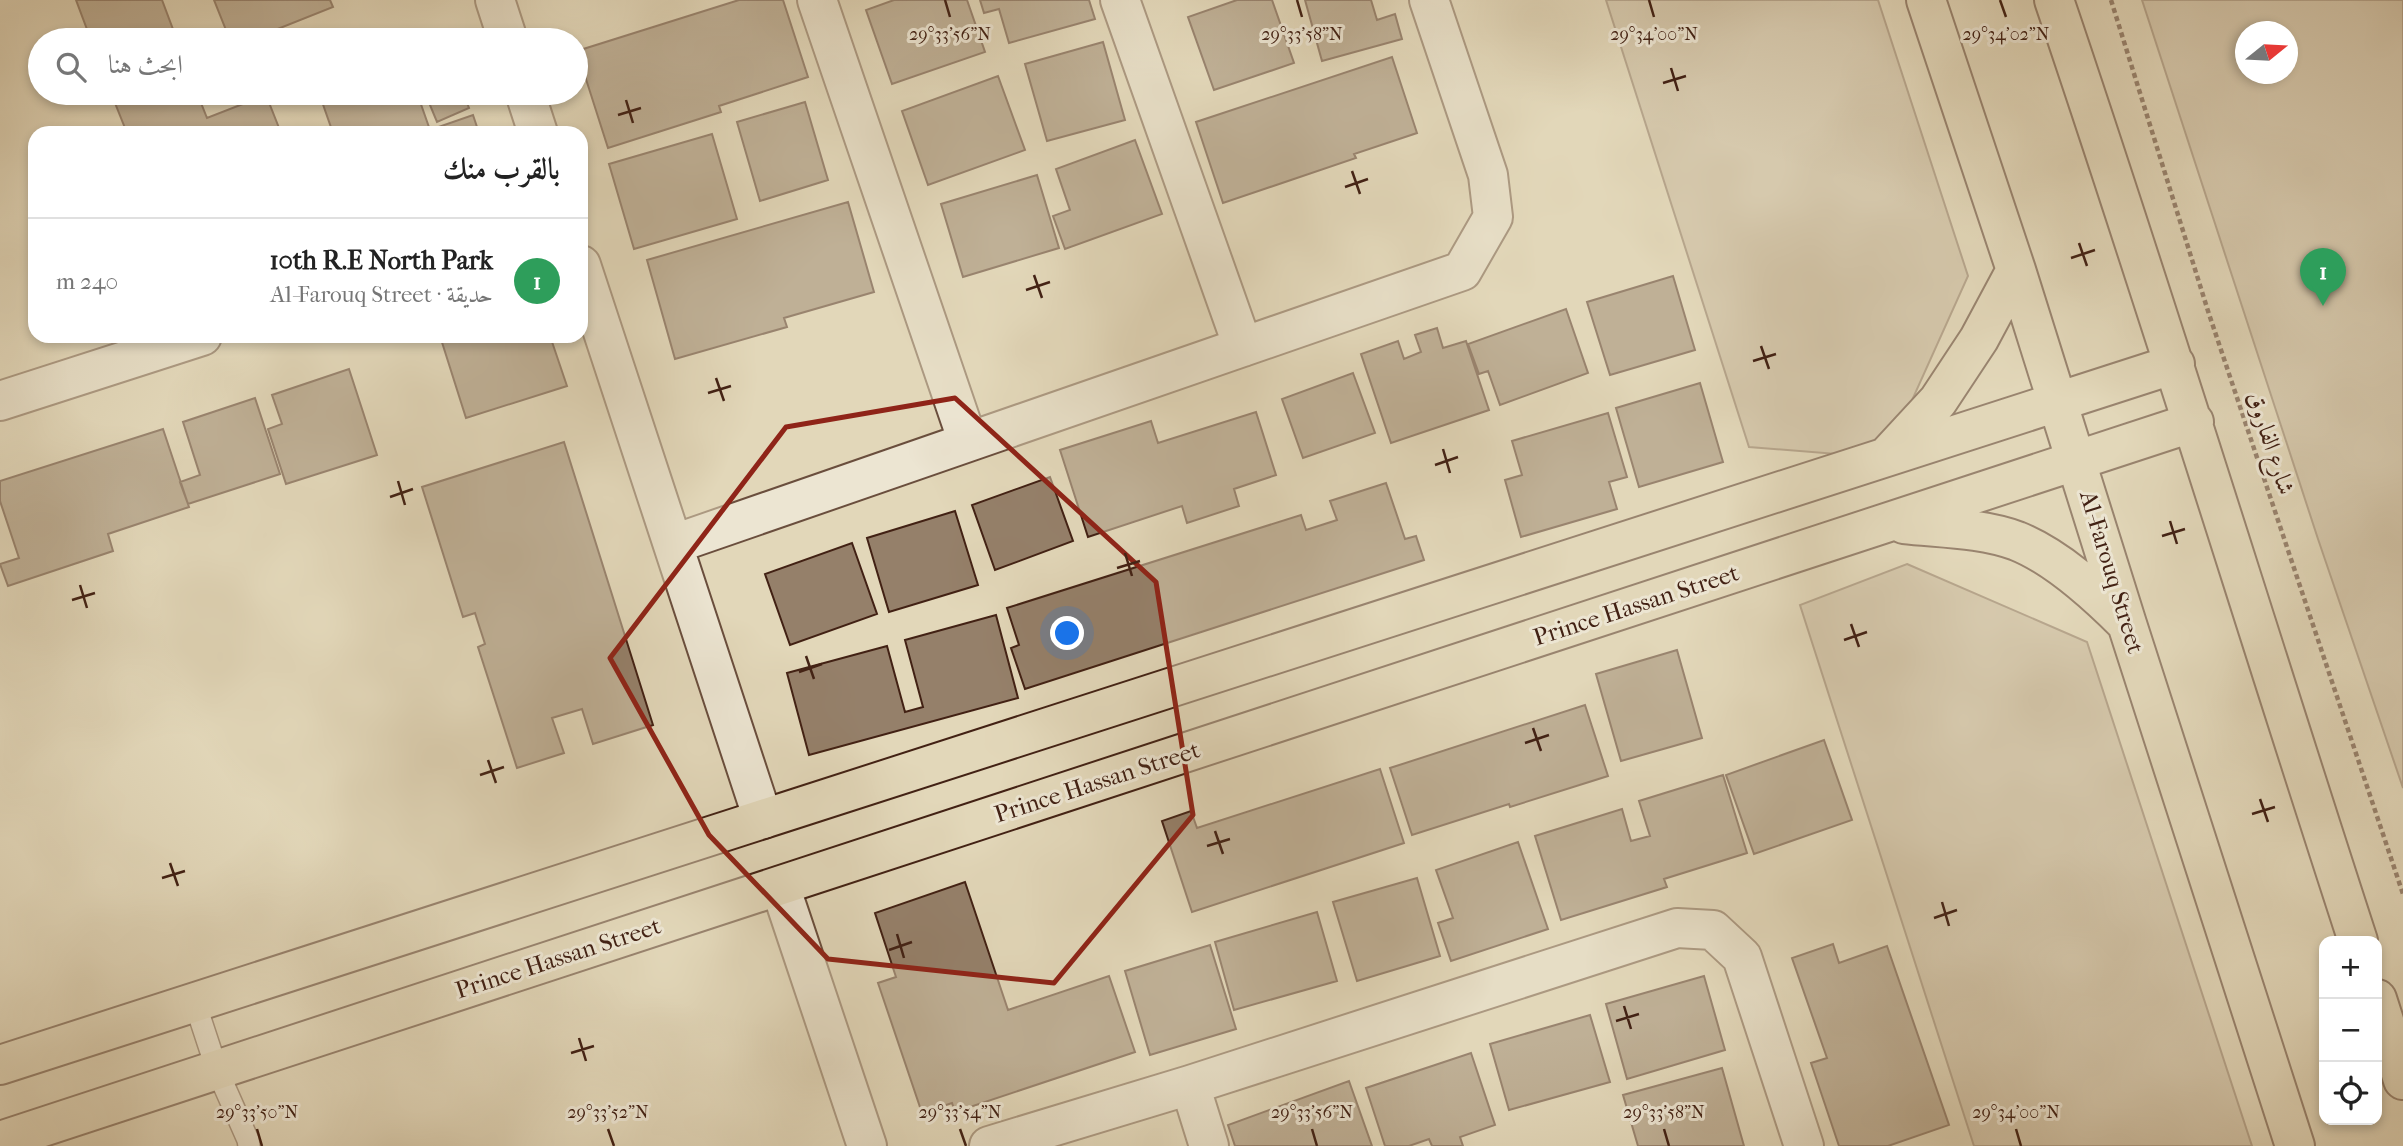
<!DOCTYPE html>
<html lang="ar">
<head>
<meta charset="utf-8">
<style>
  body { margin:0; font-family:"IM FELL French Canon",Amiri,serif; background:#f6f6f6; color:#222; direction:rtl }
  .controls { position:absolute; right:21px; bottom:21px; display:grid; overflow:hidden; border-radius:14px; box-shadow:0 4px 10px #0003 }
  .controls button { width:63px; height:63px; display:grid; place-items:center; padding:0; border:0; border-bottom:2px solid #e0e0e0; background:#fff; color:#222; font:35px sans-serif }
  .compass { position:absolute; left:2235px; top:21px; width:63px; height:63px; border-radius:50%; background:#fff; box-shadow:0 4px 10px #0003; rotate:72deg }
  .you { position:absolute; left:1068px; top:634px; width:24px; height:24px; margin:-18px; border:5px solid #fff; border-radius:50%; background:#1a73e8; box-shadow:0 0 0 10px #1a73e833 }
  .badge { display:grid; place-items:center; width:46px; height:46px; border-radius:50%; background:#ea580c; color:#fff; font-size:23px; font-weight:700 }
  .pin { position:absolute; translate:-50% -58px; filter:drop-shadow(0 2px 4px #0008) }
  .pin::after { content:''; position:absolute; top:37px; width:24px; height:21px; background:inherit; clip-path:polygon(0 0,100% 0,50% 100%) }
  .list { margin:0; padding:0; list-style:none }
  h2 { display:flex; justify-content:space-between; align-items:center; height:91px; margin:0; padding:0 28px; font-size:30px }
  h2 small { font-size:23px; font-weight:400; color:#767676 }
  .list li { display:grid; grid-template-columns:46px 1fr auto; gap:21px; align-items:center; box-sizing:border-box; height:126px; padding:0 28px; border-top:2px solid #e0e0e0 }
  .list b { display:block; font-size:26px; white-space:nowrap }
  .list p { margin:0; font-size:23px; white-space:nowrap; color:#767676 }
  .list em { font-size:23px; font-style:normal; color:#767676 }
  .icon { flex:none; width:38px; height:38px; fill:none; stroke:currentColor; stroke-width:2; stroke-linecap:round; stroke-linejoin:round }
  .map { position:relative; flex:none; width:2403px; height:1146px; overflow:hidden; direction:ltr }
  .search { position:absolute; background:#fff; box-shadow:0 4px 10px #0003; left:28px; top:28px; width:560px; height:77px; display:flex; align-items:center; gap:18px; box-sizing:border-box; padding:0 24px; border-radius:38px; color:#767676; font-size:26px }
  .panel { position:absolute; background:#fff; box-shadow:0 4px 10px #0003; left:28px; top:126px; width:560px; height:217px; border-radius:21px; direction:rtl }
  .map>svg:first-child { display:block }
</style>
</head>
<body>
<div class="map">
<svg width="2403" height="1146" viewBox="0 0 2403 1146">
  <rect width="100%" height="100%" fill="#e2d7b9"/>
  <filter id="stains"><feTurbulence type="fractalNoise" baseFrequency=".00286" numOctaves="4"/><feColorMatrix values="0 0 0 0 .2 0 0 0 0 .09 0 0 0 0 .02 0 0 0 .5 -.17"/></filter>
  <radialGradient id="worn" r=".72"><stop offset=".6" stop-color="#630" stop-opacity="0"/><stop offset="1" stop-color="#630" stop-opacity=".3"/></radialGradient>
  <!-- green -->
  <path fill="#c7b89d" stroke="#846c58" stroke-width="2" fill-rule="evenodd" d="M 1606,0 L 1878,0 L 1968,276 L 1886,458 L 1749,447 Z
    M 2142,0 L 2403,0 L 2403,788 L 2318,539 ZM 2246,32 L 2288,32 L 2288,74 L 2246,74 Z
    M 1907,564 L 2087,642 L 2252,1146 L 1974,1146 L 1800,605 Z"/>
  <!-- building -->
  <path fill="#95806a" stroke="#422114" stroke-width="2" d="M 76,0 L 162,0 L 177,40 L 91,40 Z
    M 214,0 L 330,0 L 333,7 L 250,40 L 230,40 Z
    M 739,0 L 783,0 L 808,77 L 719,106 L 721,112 L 608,148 L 577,51 Z
    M 894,0 L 967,0 L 985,52 L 892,84 L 866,10 Z
    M 980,0 L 1089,0 L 1095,19 L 1009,43 L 999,9 L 984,13 Z
    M 1237,0 L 1272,0 L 1294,63 L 1214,90 L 1188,17 Z
    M 1305,0 L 1371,0 L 1377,20 L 1395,14 L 1402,39 L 1322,61 Z
    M 1103,42 L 1125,120 L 1047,141 L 1025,64 Z
    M 1392,57 L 1417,133 L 1354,154 L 1356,158 L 1223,203 L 1196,122 Z
    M 998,76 L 1025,150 L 928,185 L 902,111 Z
    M 111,93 L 197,93 L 207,118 L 266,95 L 281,133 L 127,133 Z
    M 319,93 L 417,93 L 430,130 L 473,115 L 479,133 L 333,133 Z
    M 425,93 L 463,93 L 469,108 L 437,122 Z
    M 805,102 L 828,180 L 760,201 L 737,122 Z
    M 712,134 L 737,219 L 634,249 L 609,164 Z
    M 1135,140 L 1162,214 L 1065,249 L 1053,216 L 1070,210 L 1056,169 Z
    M 1037,175 L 1059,248 L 963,277 L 941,204 Z
    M 848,202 L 874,292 L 784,318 L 787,327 L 675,359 L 647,260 Z
    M 1673,276 L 1695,350 L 1610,375 L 1587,302 Z
    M 1566,309 L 1588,373 L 1500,405 L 1488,371 L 1479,374 L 1468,344 Z
    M 1437,328 L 1443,348 L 1466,341 L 1489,410 L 1391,443 L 1361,354 L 1398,341 L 1404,359 L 1421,352 L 1415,335 Z
    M 440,336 L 550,336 L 567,386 L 466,418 Z
    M 349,369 L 377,455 L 286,484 L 268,429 L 282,424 L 272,395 Z
    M 1353,373 L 1375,433 L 1303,458 L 1282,399 Z
    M 1700,383 L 1723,462 L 1639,487 L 1616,408 Z
    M 255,398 L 280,474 L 188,504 L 180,482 L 200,475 L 183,422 Z
    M 1256,412 L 1276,475 L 1234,489 L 1239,506 L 1187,523 L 1182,506 L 1088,537 L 1060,450 L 1151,421 L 1158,443 Z
    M 1608,413 L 1627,477 L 1609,482 L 1617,509 L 1521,537 L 1505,480 L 1522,475 L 1512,441 Z
    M 163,429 L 189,507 L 108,534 L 113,551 L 8,586 L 0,564 L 19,558 L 0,501 L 0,481 Z
    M 564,442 L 653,725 L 593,744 L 582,709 L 552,718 L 564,753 L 517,768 L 478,647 L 485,644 L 475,613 L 463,617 L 422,487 Z
    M 1050,477 L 1073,541 L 995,570 L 972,505 Z
    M 1386,483 L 1405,539 L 1416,536 L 1424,560 L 1025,689 L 1011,648 L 1019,645 L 1007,608 L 1301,515 L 1306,530 L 1337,520 L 1330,501 Z
    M 955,511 L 978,585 L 889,612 L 867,538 Z
    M 852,543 L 877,614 L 790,645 L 765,574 Z
    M 996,615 L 1018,698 L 809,755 L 787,673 L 887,646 L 905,712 L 923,707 L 905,640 Z
    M 1677,650 L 1702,738 L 1621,761 L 1596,674 Z
    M 1585,705 L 1608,776 L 1510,807 L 1509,804 L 1412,835 L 1390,768 Z
    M 1824,740 L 1852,820 L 1754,854 L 1726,775 Z
    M 1380,769 L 1404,843 L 1192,912 L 1162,821 L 1191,811 L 1197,828 Z
    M 1723,775 L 1747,853 L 1664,879 L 1667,887 L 1561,920 L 1535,836 L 1622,809 L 1631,841 L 1650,836 L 1639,801 Z
    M 1518,842 L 1548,929 L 1451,961 L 1438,923 L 1453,918 L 1436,870 Z
    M 1417,878 L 1440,956 L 1357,981 L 1333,902 Z
    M 965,882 L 1008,1010 L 1109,976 L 1135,1052 L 955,1112 L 952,1103 L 922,1113 L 878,983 L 896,977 L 875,913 Z
    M 1317,912 L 1337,981 L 1234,1010 L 1215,942 Z
    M 1833,944 L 1839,963 L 1887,946 L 1949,1125 L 1888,1146 L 1839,1146 L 1811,1063 L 1827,1058 L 1792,958 Z
    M 1210,945 L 1236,1029 L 1150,1055 L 1125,971 Z
    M 1704,976 L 1725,1050 L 1627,1079 L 1606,1004 Z
    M 1590,1015 L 1610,1082 L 1509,1110 L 1490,1044 Z
    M 1471,1053 L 1495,1125 L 1460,1137 L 1463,1146 L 1432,1146 L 1429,1139 L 1409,1146 L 1385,1146 L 1366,1088 Z
    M 1722,1068 L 1744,1146 L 1638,1146 L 1623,1095 Z
    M 1349,1081 L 1372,1146 L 1235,1146 L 1228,1125 Z"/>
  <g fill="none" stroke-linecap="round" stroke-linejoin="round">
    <defs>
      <path id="service" d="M 195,1003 L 217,1070 L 248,1140 L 249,1146"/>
      <path id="minor" d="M 495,0 L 508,40
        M 817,0 L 968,442
        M 1120,0 L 1243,347
        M 525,93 L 538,133
        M 581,265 L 763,819
        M 0,401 L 202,336
        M 674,544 L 1462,271 L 1493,217 L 1488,175 L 1429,0
        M 780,886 L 867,1146
        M 1190,1085 L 1209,1146
        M 989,1146 L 1190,1085 L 1677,928 L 1713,930 L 1742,957 L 1804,1146"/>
      <path id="primary" d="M 1926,0 L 2016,270 L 2127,624 L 2295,1146
        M 2054,0 C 2160,312 2256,628 2358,941
        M 1889,454 L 1938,401 L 1979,339 L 2016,270
        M 1904,524 C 1941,528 1982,528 2017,541 C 2057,557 2096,593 2125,622
        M 2377,999 L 2403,1080
        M 0,1065 L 2175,364
        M 0,1141 L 2194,422"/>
    </defs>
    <!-- service casing -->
    <use href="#service" stroke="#6a4e3d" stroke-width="24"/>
    <!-- minor casing -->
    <use href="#minor" stroke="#6a4e3d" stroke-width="42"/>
    <!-- primary casing -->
    <use href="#primary" stroke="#422114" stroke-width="42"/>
    <!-- path -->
    <path stroke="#422114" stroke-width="4.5" stroke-dasharray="5 3.5" stroke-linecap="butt" d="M 2111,0 L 2208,311 L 2403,894"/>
    <!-- service -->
    <use href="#service" stroke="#ece5d2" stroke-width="21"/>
    <!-- minor -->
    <use href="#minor" stroke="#ece5d2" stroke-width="38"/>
    <!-- primary -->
    <use href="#primary" stroke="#e2d7b9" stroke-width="38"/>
  </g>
  <!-- marked area -->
  <path d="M0 0H2403V1146H0ZM 955,398 L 1156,582 L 1193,815 L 1054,983 L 828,959 L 709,835 L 610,658 L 786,427 Z" fill="#e2d7b9" fill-opacity=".55" fill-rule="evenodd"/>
  <path fill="none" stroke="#8f2418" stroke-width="5" stroke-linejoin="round" d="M 955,398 L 1156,582 L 1193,815 L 1054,983 L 828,959 L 709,835 L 610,658 L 786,427 Z"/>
  <!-- ticks -->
  <path fill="none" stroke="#422114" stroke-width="2.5" d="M 945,0 L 950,17M 1297,0 L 1302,17M 1649,0 L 1654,17M 2000,0 L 2006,17M 1671,68 L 1678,91M 1663,83 L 1686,76M 626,100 L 633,123M 618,115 L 641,108M 1352,171 L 1360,194M 1345,187 L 1368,179M 2079,243 L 2087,266M 2071,258 L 2095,250M 1034,275 L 1042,298M 1026,290 L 1050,282M 1761,346 L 1769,369M 1753,361 L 1776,354M 716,378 L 724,401M 708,393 L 731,386M 1443,449 L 1450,473M 1435,465 L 1458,457M 398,481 L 405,505M 390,497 L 413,489M 2170,521 L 2177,544M 2162,536 L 2185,529M 1125,553 L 1132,576M 1117,568 L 1140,561M 80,585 L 87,608M 72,600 L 95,593M 1851,624 L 1859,647M 1844,640 L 1867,632M 806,656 L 814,679M 799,672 L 822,664M 1533,728 L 1541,751M 1525,743 L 1549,735M 488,760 L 496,783M 480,775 L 504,767M 2260,799 L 2268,822M 2252,814 L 2275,807M 1215,831 L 1223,854M 1207,846 L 1230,839M 170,863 L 178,886M 162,878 L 185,871M 1942,902 L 1949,926M 1934,918 L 1957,910M 897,934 L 904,958M 889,950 L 912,942M 1624,1006 L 1631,1029M 1616,1021 L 1639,1014M 579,1038 L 586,1061M 571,1053 L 594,1046M 257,1129 L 262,1146M 608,1129 L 614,1146M 960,1129 L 966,1146M 1312,1129 L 1317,1146M 1664,1129 L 1669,1146M 2016,1129 L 2021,1146"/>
  <g text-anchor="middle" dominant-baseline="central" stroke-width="6" stroke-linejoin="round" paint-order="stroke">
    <!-- street labels -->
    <g font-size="24" fill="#422114" stroke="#ece5d2">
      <text transform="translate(2271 443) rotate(72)">شارع الفاروق</text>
      <text transform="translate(2112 572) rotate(73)">Al-Farouq Street</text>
      <text transform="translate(1636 605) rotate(-18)">Prince Hassan Street</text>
      <text transform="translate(1097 782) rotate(-18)">Prince Hassan Street</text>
      <text transform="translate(558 958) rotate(-18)">Prince Hassan Street</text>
    </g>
  </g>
  <g font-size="18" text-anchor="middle" fill="#422114" stroke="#ece5d2" stroke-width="6" stroke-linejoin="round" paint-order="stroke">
    <text x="950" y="40">29°33'56"N</text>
    <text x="1302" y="40">29°33'58"N</text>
    <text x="1654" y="40">29°34'00"N</text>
    <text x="2006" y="40">29°34'02"N</text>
    <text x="257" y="1118">29°33'50"N</text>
    <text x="608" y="1118">29°33'52"N</text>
    <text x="960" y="1118">29°33'54"N</text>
    <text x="1312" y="1118">29°33'56"N</text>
    <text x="1664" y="1118">29°33'58"N</text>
    <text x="2016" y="1118">29°34'00"N</text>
  </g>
  <rect width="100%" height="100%" filter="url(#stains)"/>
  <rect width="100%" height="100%" fill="url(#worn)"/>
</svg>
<div class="controls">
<button>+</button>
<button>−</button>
<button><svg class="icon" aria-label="locate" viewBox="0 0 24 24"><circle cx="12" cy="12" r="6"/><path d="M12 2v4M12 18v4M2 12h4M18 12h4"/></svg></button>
</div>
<svg class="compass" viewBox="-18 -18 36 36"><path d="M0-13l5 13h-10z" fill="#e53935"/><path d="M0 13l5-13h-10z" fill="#767676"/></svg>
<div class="you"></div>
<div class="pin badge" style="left:2323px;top:306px;background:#2e9e5b">1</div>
<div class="search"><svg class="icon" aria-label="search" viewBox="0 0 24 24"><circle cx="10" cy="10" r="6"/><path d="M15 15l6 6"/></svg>ابحث هنا</div>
<section class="panel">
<h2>بالقرب منك<small></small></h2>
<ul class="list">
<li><span class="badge" style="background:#2e9e5b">1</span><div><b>10th R.E North Park</b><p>حديقة · Al-Farouq Street</p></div><em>240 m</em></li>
</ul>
</section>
</div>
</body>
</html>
